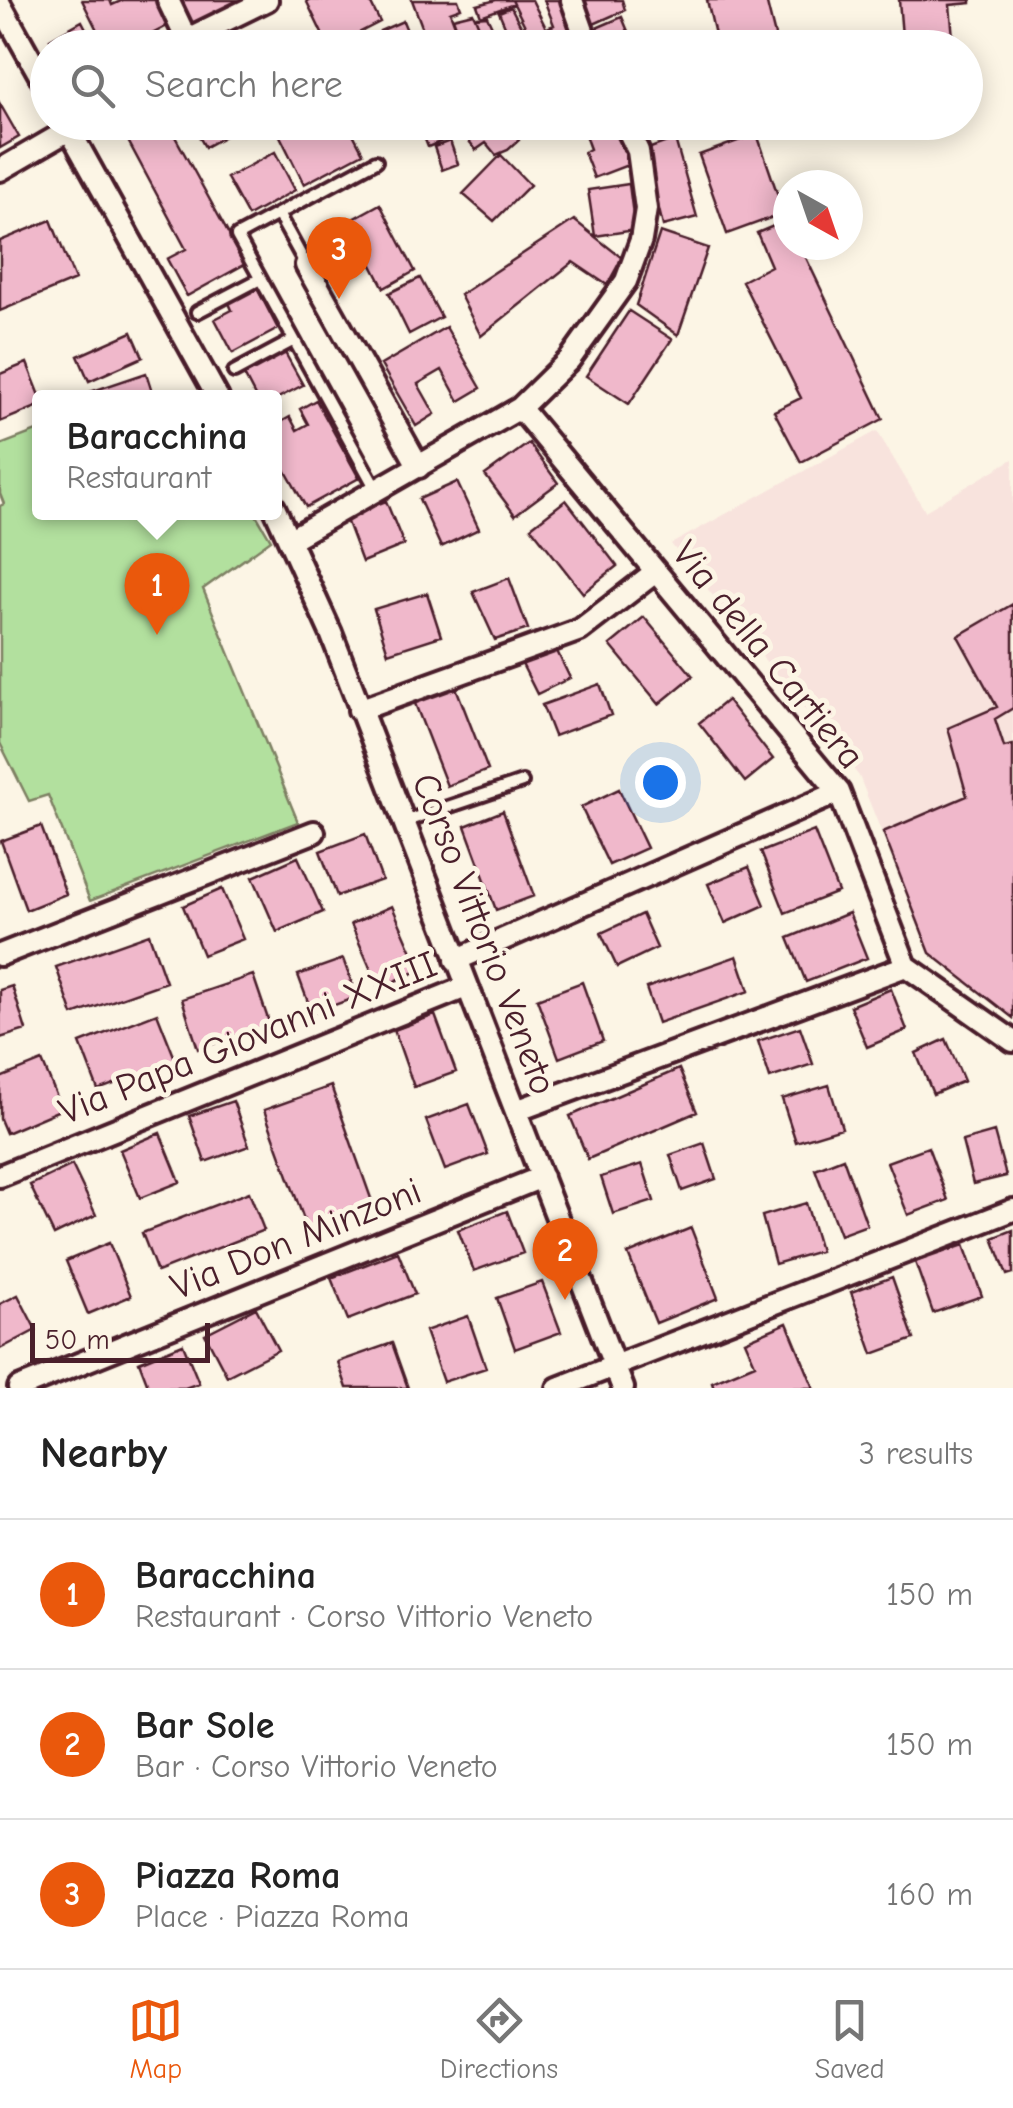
<!DOCTYPE html>
<html lang="en">
<head>
<meta charset="utf-8">
<style>
  body { margin:0; font-family:"Comic Neue",sans-serif; background:#f6f6f6; color:#222 }
  .compass { position:absolute; left:773px; top:170px; width:90px; height:90px; border-radius:50%; background:#fff; box-shadow:0 5px 25px #0003; rotate:140deg }
  .scale { position:absolute; left:30px; bottom:25px; width:180px; box-sizing:border-box; padding-left:10px; border:5px solid #4a1f2b; border-top:0; font-size:28px; line-height:35px; white-space:nowrap; color:#4a1f2b; -webkit-text-stroke:8px #fcf5e5; paint-order:stroke }
  .you { position:absolute; left:660px; top:782px; width:35px; height:35px; margin:-25px; border:8px solid #fff; border-radius:50%; background:#1a73e8; box-shadow:0 0 0 15px #1a73e833 }
  .badge { display:grid; place-items:center; width:65px; height:65px; border-radius:50%; background:#ea580c; color:#fff; font-size:32px; font-weight:700 }
  .pin { position:absolute; translate:-50% -82px; filter:drop-shadow(0 2px 5px #0008) }
  .pin::after { content:''; position:absolute; top:52px; width:35px; height:30px; background:inherit; clip-path:polygon(0 0,100% 0,50% 100%) }
  .popup { position:absolute; left:32px; top:390px; width:250px; height:130px; box-sizing:border-box; display:grid; place-content:center; border-radius:10px; background:#fff; filter:drop-shadow(0 2px 8px #0005); font-size:32px; white-space:nowrap; color:#767676 }
  .popup b { font-size:38px; color:#222 }
  .popup::after { content:''; position:absolute; left:50%; top:100%; margin-left:-20px; border:20px solid transparent; border-top-color:#fff }
  .list { margin:0; padding:0; list-style:none }
  h2 { display:flex; justify-content:space-between; align-items:center; height:130px; margin:0; padding:0 40px; font-size:42px }
  h2 small { font-size:32px; font-weight:400; color:#767676 }
  .list li { display:grid; grid-template-columns:65px 1fr auto; gap:30px; align-items:center; box-sizing:border-box; height:150px; padding:0 40px; border-top:2px solid #e0e0e0 }
  .list b { display:block; font-size:38px; white-space:nowrap }
  .list p { margin:0; font-size:32px; white-space:nowrap; color:#767676 }
  .list em { font-size:32px; font-style:normal; color:#767676 }
  .icon { flex:none; width:55px; height:55px; fill:none; stroke:currentColor; stroke-width:2; stroke-linecap:round; stroke-linejoin:round }
  .map { position:relative; flex:none; width:1013px; height:1388px; overflow:hidden }
  .search { position:absolute; background:#fff; box-shadow:0 5px 25px #0003; left:30px; right:30px; top:30px; height:110px; display:flex; align-items:center; gap:25px; box-sizing:border-box; padding:0 35px; border-radius:55px; color:#767676; font-size:38px }
  .sheet { height:580px; background:#fff }
  nav { display:flex; justify-content:space-around; align-items:center; box-sizing:border-box; height:140px; border-top:2px solid #e0e0e0; background:#fff; font-size:28px; color:#767676 }
  nav a { display:grid; justify-items:center; gap:5px }
  nav .on { color:#ea580c }
  .map>svg:first-child { display:block }
</style>
</head>
<body>
<div class="map">
<svg width="1013" height="1388" viewBox="0 0 1013 1388">
  <rect width="100%" height="100%" fill="#fcf5e5"/>
  <filter id="ink" filterUnits="userSpaceOnUse"><feTurbulence type="fractalNoise" baseFrequency=".01" numOctaves="2"/><feDisplacementMap in="SourceGraphic" scale="20" xChannelSelector="R" yChannelSelector="G"/><feConvolveMatrix kernelMatrix="1 2 1 2 8 2 1 2 1" color-interpolation-filters="sRGB"/></filter>
  <g filter="url(#ink)">
    <!-- built -->
    <path fill="#f8e3dd" d="M 877,431 L 925,511 L 1013,459 L 1013,1018 L 930,953 L 859,776 L 671,544 Z"/>
    <!-- green -->
    <path fill="#b2e09e" stroke="#7e8064" stroke-width="2.5" d="M 39,430 L 39,512 L 255,513 L 271,540 L 203,589 L 298,822 L 90,901 L 48,795 L 29,801 L 0,743 L 0,506 L 4,504 L 0,494 L 0,445 Z"/>
    <!-- building -->
    <path fill="#f0b8cb" stroke="#4a1f2b" stroke-width="2.5" d="M 82,0 L 110,0 L 112,5 L 123,0 L 162,0 L 173,23 L 125,48 L 106,48 Z
      M 180,0 L 242,0 L 193,25 Z
      M 306,0 L 369,0 L 380,22 L 329,48 Z
      M 412,0 L 458,0 L 461,8 L 450,12 L 463,46 L 430,48 Z
      M 496,0 L 512,0 L 514,4 L 481,16 L 477,5 Z
      M 512,0 L 532,0 L 546,28 L 530,36 Z
      M 544,0 L 565,0 L 584,48 L 542,48 L 536,33 L 554,25 Z
      M 578,0 L 622,0 L 625,10 L 587,27 Z
      M 707,0 L 766,0 L 778,48 L 718,48 Z
      M 899,0 L 971,0 L 971,3 L 950,5 L 954,48 L 903,48 Z
      M 511,7 L 526,36 L 501,48 L 488,48 L 475,17 L 487,16 L 494,31 L 505,26 L 499,12 Z
      M 473,13 L 475,17 L 488,48 L 463,46 L 453,18 Z
      M 622,17 L 635,48 L 602,48 L 594,29 Z
      M 82,21 L 96,48 L 55,48 L 50,39 Z
      M 403,21 L 414,48 L 387,48 L 380,31 Z
      M 0,104 L 19,137 L 0,148 Z
      M 153,122 L 167,122 L 245,264 L 187,296 L 167,259 L 186,249 L 126,137 Z
      M 191,122 L 244,122 L 245,125 L 205,147 Z
      M 273,122 L 347,122 L 363,153 L 304,184 Z
      M 418,122 L 445,122 L 451,137 L 428,147 Z
      M 510,122 L 517,130 L 519,140 L 508,150 L 496,155 L 486,143 L 476,150 L 469,141 L 488,133 L 492,136 Z
      M 580,122 L 613,122 L 619,137 L 623,135 L 633,163 L 594,178 L 584,152 L 590,149 Z
      M 757,134 L 784,213 L 727,234 L 699,155 Z
      M 675,139 L 697,217 L 663,226 L 645,150 Z
      M 450,141 L 458,164 L 442,170 L 434,147 Z
      M 275,152 L 295,190 L 248,216 L 227,178 Z
      M 501,155 L 530,185 L 494,221 L 463,194 Z
      M 629,184 L 635,230 L 595,236 L 588,190 Z
      M 380,204 L 415,271 L 384,288 L 349,221 Z
      M 51,220 L 75,280 L 0,311 L 0,241 Z
      M 574,220 L 622,258 L 607,285 L 573,262 L 481,336 L 460,295 Z
      M 788,220 L 788,245 L 800,245 L 883,419 L 801,462 L 774,411 L 801,398 L 742,281 L 771,266 L 757,233 Z
      M 660,232 L 708,248 L 678,335 L 636,305 Z
      M 420,278 L 441,317 L 409,334 L 389,293 Z
      M 257,288 L 278,329 L 233,353 L 215,319 L 232,310 L 229,303 Z
      M 629,311 L 672,339 L 629,404 L 586,376 Z
      M 446,327 L 481,388 L 459,401 L 442,370 L 418,384 L 435,414 L 416,426 L 381,365 Z
      M 132,332 L 143,357 L 89,381 L 78,356 Z
      M 284,351 L 303,385 L 274,400 L 274,398 L 256,398 L 243,373 Z
      M 27,363 L 41,398 L 39,406 L 0,422 L 0,374 Z
      M 146,373 L 154,398 L 89,398 L 87,393 Z
      M 316,400 L 359,478 L 306,507 L 274,450 L 274,426 L 290,417 L 297,430 L 308,424 L 300,409 Z
      M 529,443 L 558,483 L 515,515 L 485,475 Z
      M 457,482 L 479,529 L 441,547 L 419,499 Z
      M 566,500 L 617,566 L 583,593 L 531,527 Z
      M 386,501 L 404,545 L 362,562 L 345,517 Z
      M 509,578 L 528,629 L 495,640 L 473,592 Z
      M 427,593 L 441,636 L 388,653 L 374,609 Z
      M 1013,604 L 1013,708 L 995,719 L 1004,747 L 1013,745 L 1013,1018 L 930,953 L 883,832 L 967,796 L 948,728 L 997,707 L 958,636 Z
      M 644,617 L 693,676 L 659,704 L 610,645 Z
      M 555,647 L 570,678 L 537,694 L 522,664 Z
      M 600,684 L 611,715 L 554,736 L 542,705 Z
      M 455,685 L 488,770 L 447,786 L 414,701 Z
      M 727,700 L 773,759 L 745,782 L 699,723 Z
      M 619,789 L 647,848 L 609,865 L 581,807 Z
      M 503,811 L 534,896 L 496,910 L 465,826 Z
      M 41,826 L 66,894 L 26,910 L 1,841 Z
      M 814,831 L 838,892 L 785,913 L 761,852 Z
      M 365,834 L 382,880 L 337,896 L 320,851 Z
      M 298,857 L 323,912 L 277,932 L 253,877 Z
      M 749,867 L 765,905 L 725,923 L 708,884 Z
      M 222,889 L 243,939 L 203,955 L 183,906 Z
      M 392,906 L 420,970 L 379,988 L 351,924 Z
      M 849,913 L 867,958 L 806,982 L 788,938 Z
      M 642,914 L 657,948 L 617,967 L 601,933 Z
      M 149,934 L 166,982 L 73,1015 L 56,967 Z
      M 737,956 L 749,991 L 658,1023 L 646,988 Z
      M 343,959 L 357,997 L 312,1013 L 298,975 Z
      M 253,975 L 270,1025 L 198,1049 L 182,999 Z
      M 582,982 L 603,1041 L 559,1058 L 537,999 Z
      M 12,986 L 26,1030 L 0,1038 L 0,990 Z
      M 891,989 L 907,1030 L 867,1047 L 850,1006 Z
      M 157,1013 L 176,1061 L 98,1090 L 80,1043 Z
      M 435,1015 L 456,1072 L 414,1087 L 394,1030 Z
      M 800,1027 L 813,1064 L 770,1078 L 758,1041 Z
      M 946,1039 L 964,1081 L 933,1094 L 916,1053 Z
      M 42,1061 L 62,1109 L 6,1133 L 0,1119 L 0,1078 Z
      M 679,1069 L 697,1112 L 588,1159 L 570,1116 Z
      M 829,1085 L 842,1128 L 796,1142 L 782,1099 Z
      M 331,1086 L 373,1204 L 307,1228 L 264,1110 Z
      M 233,1101 L 249,1146 L 205,1162 L 189,1116 Z
      M 469,1104 L 488,1154 L 445,1170 L 426,1120 Z
      M 994,1132 L 1006,1176 L 973,1184 L 962,1141 Z
      M 160,1133 L 180,1182 L 140,1198 L 120,1150 Z
      M 704,1143 L 716,1179 L 682,1191 L 670,1155 Z
      M 928,1147 L 948,1200 L 908,1215 L 887,1162 Z
      M 843,1158 L 867,1225 L 840,1235 L 815,1169 Z
      M 642,1164 L 654,1201 L 613,1214 L 601,1177 Z
      M 72,1165 L 96,1215 L 54,1235 L 30,1185 Z
      M 249,1192 L 264,1230 L 157,1272 L 142,1233 Z
      M 806,1203 L 820,1251 L 775,1264 L 762,1216 Z
      M 507,1211 L 523,1253 L 474,1271 L 458,1230 Z
      M 691,1228 L 718,1298 L 656,1323 L 628,1254 Z
      M 1013,1230 L 1013,1273 L 1007,1275 L 993,1238 Z
      M 109,1243 L 131,1296 L 88,1314 L 66,1261 Z
      M 964,1245 L 982,1296 L 933,1313 L 915,1262 Z
      M 398,1252 L 415,1294 L 348,1320 L 331,1278 Z
      M 892,1277 L 914,1339 L 873,1354 L 851,1292 Z
      M 542,1282 L 561,1332 L 515,1349 L 497,1298 Z
      M 18,1295 L 36,1330 L 0,1349 L 0,1304 Z
      M 256,1308 L 278,1350 L 227,1376 L 205,1334 Z
      M 468,1316 L 486,1368 L 443,1382 L 425,1331 Z
      M 787,1323 L 814,1388 L 714,1388 L 712,1382 L 755,1364 L 745,1341 Z
      M 392,1343 L 408,1388 L 347,1388 L 338,1362 Z
      M 183,1344 L 199,1383 L 185,1388 L 149,1388 L 139,1362 Z"/>
    <g fill="none" stroke-linecap="round" stroke-linejoin="round">
      <defs>
        <path id="service" d="M 376,161 L 237,236 L 376,489
          M 278,214 L 306,265
          M 197,312 L 260,279
          M 234,372 L 294,340
          M 403,822 L 522,782"/>
        <path id="minor" d="M 168,0 L 186,38
          M 572,0 L 589,48
          M 0,4 L 48,90
          M 169,48 L 267,0
          M 65,122 L 218,398
          M 0,170 L 69,130
          M 306,265 L 419,467
          M 520,408 L 839,792 L 906,966 L 1013,1041
          M 274,507 L 331,633 L 623,1388
          M 291,539 L 520,408 L 570,359 L 626,281 L 641,240 L 646,209 L 638,151 L 624,122
          M 359,710 L 580,630 L 654,573
          M 0,955 L 314,832
          M 456,960 L 839,792
          M 516,1111 L 906,966
          M 0,1176 L 466,987
          M 19,1388 L 542,1177
          M 558,1388 L 1013,1210"/>
      </defs>
      <!-- service casing -->
      <use href="#service" stroke="#4a1f2b" stroke-width="18"/>
      <!-- minor casing -->
      <use href="#minor" stroke="#4a1f2b" stroke-width="28"/>
      <!-- service -->
      <use href="#service" stroke="#fcf5e5" stroke-width="10"/>
      <!-- minor -->
      <use href="#minor" stroke="#fcf5e5" stroke-width="20"/>
    </g>
  </g>
  <g text-anchor="middle" dominant-baseline="central" stroke-width="10" stroke-linejoin="round" paint-order="stroke">
    <!-- street labels -->
    <g font-size="38" fill="#4a1f2b" stroke="#fcf5e5">
      <text transform="translate(768 655) rotate(51)">Via della Cartiera</text>
      <text transform="translate(484 934) rotate(69)">Corso Vittorio Veneto</text>
      <text transform="translate(248 1038) rotate(-22)">Via Papa Giovanni XXIII</text>
      <text transform="translate(296 1239) rotate(-22)">Via Don Minzoni</text>
    </g>
  </g>
</svg>
<svg class="compass" viewBox="-18 -18 36 36"><path d="M0-13l5 13h-10z" fill="#e53935"/><path d="M0 13l5-13h-10z" fill="#767676"/></svg>
<div class="scale">50 m</div>
<div class="you"></div>
<div class="pin badge" style="left:157px;top:635px">1</div>
<div class="popup"><b>Baracchina</b>Restaurant</div>
<div class="pin badge" style="left:565px;top:1300px">2</div>
<div class="pin badge" style="left:339px;top:299px">3</div>
<div class="search"><svg class="icon" aria-label="search" viewBox="0 0 24 24"><circle cx="10" cy="10" r="6"/><path d="M15 15l6 6"/></svg>Search here</div>
</div>
<section class="sheet">
<h2>Nearby<small>3 results</small></h2>
<ul class="list">
<li><span class="badge">1</span><div><b>Baracchina</b><p>Restaurant · Corso Vittorio Veneto</p></div><em>150 m</em></li>
<li><span class="badge">2</span><div><b>Bar Sole</b><p>Bar · Corso Vittorio Veneto</p></div><em>150 m</em></li>
<li><span class="badge">3</span><div><b>Piazza Roma</b><p>Place · Piazza Roma</p></div><em>160 m</em></li>
</ul>
</section>
<nav>
<a class="on"><svg class="icon" aria-label="map" viewBox="0 0 24 24"><path d="M3 6l6-2 6 2 6-2v14l-6 2-6-2-6 2zM9 4v14M15 6v14"/></svg>Map</a>
<a><svg class="icon" aria-label="directions" viewBox="0 0 24 24"><path d="M12 3l9 9-9 9-9-9zM9 14v-3h6M13 9l2 2-2 2"/></svg>Directions</a>
<a><svg class="icon" aria-label="saved" viewBox="0 0 24 24"><path d="M7 4h10v16l-5-4-5 4z"/></svg>Saved</a>
</nav>
</body>
</html>
